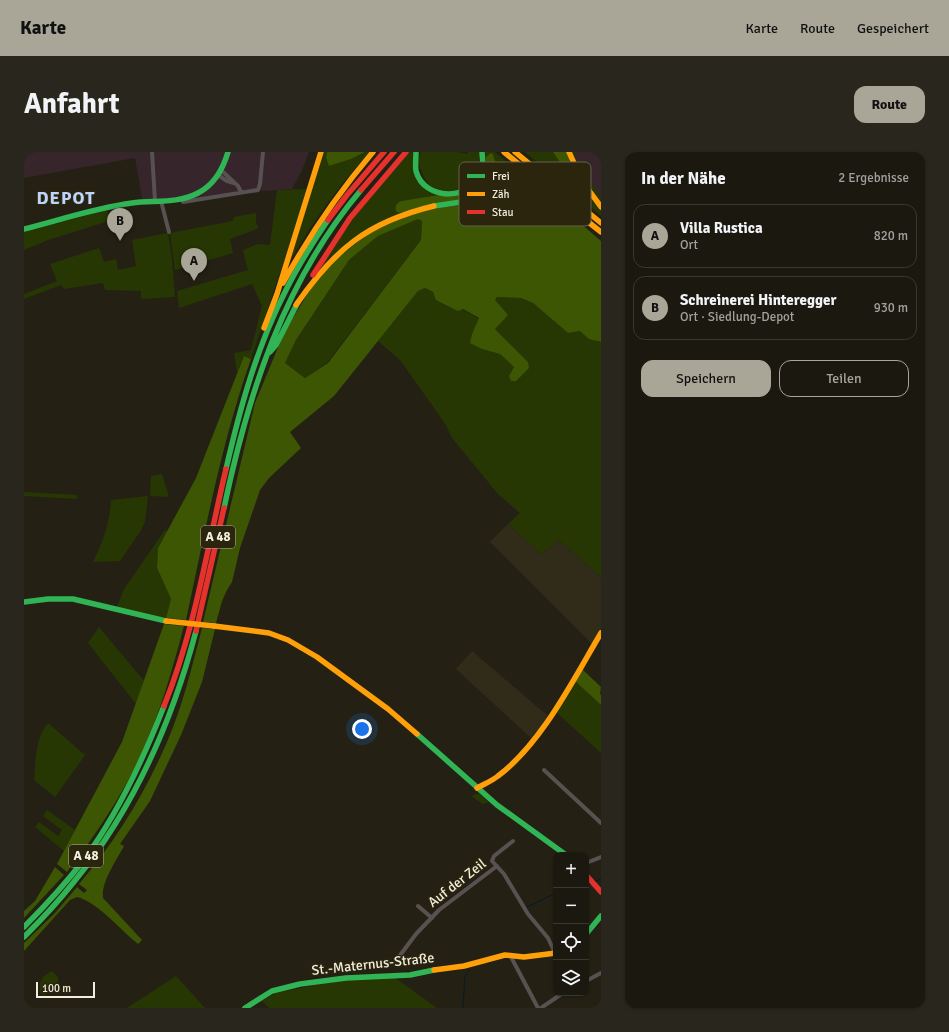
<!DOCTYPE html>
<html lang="de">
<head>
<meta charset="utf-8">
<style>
  body { margin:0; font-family:Signika,sans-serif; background:#28261d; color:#f1f3f6 }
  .controls { position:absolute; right:12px; bottom:12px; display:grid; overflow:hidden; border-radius:8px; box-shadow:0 1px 3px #0004 }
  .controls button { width:36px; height:36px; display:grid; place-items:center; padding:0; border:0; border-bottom:1px solid #39382f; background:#1b190f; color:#f1f3f6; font:20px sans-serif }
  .scale { position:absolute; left:12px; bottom:10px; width:59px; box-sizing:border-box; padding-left:4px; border:2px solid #f1eddf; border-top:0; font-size:11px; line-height:14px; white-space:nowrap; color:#f1eddf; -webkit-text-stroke:3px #2b250d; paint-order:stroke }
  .you { position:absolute; left:338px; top:577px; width:14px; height:14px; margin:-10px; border:3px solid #fff; border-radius:50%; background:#1a73e8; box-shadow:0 0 0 6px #1a73e833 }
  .badge { display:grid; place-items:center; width:26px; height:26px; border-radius:50%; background:#a9a698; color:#111; font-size:13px; font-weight:700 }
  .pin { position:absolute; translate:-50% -33px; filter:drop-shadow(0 1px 2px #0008) }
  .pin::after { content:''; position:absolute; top:21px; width:14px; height:12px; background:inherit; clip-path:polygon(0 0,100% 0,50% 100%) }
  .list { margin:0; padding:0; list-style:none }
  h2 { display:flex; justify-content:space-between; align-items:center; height:52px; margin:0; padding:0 16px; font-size:17px }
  h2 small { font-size:13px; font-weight:400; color:#a0a09e }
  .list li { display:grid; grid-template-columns:26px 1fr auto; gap:12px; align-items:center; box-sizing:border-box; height:64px; margin:0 8px 8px; padding:0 8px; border:1px solid #39382f; border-radius:12px }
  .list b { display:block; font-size:15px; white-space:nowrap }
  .list p { margin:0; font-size:13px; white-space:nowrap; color:#a0a09e }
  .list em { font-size:13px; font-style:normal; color:#a0a09e }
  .actions { display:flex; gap:8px; padding:12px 16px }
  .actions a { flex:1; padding:9px 0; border:1px solid #a9a698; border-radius:12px; text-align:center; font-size:14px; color:#a9a698 }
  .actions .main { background:#a9a698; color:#111 }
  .icon { flex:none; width:22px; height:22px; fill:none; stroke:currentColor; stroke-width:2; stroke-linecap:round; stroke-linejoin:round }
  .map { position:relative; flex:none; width:577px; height:856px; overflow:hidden; border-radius:12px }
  header { display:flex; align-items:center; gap:24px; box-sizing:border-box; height:56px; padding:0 20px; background:#a9a698; color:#111 }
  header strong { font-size:19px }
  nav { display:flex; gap:22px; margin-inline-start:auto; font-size:14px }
  .intro { display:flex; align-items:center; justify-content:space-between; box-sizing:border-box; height:96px; padding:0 24px }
  h1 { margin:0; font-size:28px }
  .button { padding:10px 18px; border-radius:12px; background:#a9a698; color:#111; font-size:14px; font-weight:700 }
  main { display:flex; gap:24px; padding:0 24px }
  aside { flex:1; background:#1b190f; border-radius:12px; box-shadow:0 1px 3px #0004 }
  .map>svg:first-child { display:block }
</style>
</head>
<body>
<header>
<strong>Karte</strong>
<nav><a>Karte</a><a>Route</a><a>Gespeichert</a></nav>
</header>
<div class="intro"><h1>Anfahrt</h1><a class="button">Route</a></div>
<main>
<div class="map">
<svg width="577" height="856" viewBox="0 0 577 856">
  <rect width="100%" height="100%" fill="#242114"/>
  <!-- commercial -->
  <path fill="#36252a" d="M 0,0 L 285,0 L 278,18 L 268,37 L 239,39 L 230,37 L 185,45 L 123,52 L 118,46 L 111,6 L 0,26 Z
    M 550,0 L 577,0 L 577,46 L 552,8 Z"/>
  <!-- industrial -->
  <path fill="#312b1a" d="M 484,372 L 517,402 L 535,388 L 577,425 L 577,477 L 568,492 L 466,390 Z
    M 448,499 L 524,564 L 508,587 L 432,517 Z"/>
  <!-- green -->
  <path fill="#263703" d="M 300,0 L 303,0 L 302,6 L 305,14 L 327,7 L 341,0 L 346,0 C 314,34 287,72 264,113 Z
    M 385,0 L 391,0 L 390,17 L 414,43 L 377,49 L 375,61 L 295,118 L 334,59 Z
    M 397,0 L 433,0 L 443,2 L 444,0 L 455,0 L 455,18 L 452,24 L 448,30 L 436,38 L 428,40 L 413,37 L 406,34 L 401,27 L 395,14 L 394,8 Z
    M 460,0 L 471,0 L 525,45 L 469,43 Z
    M 501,0 L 529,0 L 537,12 L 546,9 L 569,49 L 577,59 L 577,64 Z
    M 548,0 L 550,0 L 552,7 L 577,46 L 577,51 L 556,19 Z
    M 284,37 L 227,207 L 220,204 L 213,221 L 210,201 L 227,198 L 238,154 L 228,132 L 155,156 L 153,139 L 224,118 L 219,98 L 234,92 L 246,93 L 253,38 Z
    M 83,58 L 85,69 L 24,88 L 0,98 L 0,80 Z
    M 232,61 L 232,71 L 235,76 L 206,87 L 209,101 L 151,118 L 146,81 L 209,69 L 210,65 Z
    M 394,67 L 398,69 L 397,88 L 303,211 L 281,226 L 261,211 L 272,188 L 325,108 L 354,84 Z
    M 144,81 L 148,106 L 151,145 L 117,147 L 117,139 L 81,138 L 79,131 L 40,137 L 37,133 L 0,147 L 0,142 L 33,129 L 26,112 L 75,96 L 80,110 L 92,107 L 94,118 L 112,114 L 108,88 Z
    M 401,136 L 455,167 L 448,182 L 458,197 L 476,202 L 490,215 L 485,224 L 504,210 L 471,177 L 471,148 L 473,145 L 497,146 L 509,151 L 544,181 L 556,179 L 574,190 L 577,190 L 577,425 L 535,388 L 517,402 L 484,372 L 496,361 L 474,342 L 428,286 L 422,273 L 376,208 L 354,189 L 394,139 Z
    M 138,322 L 145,345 L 126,344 L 127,324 Z
    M 0,340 L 53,343 L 53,347 L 0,344 Z
    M 124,344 L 121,370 L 116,380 L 96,409 L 69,410 C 80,387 85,374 87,348 Z
    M 141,378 L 143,379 L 134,396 L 133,416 L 147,447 L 142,466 L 131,465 L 93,455 L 100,437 Z
    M 75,475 L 120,529 L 112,552 L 64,491 Z
    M 551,529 L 577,553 L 577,601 L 532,560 Z
    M 24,571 L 61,603 L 31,645 L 10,628 C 12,608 11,587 24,571 Z
    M 455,641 L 465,650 L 459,652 L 447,644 Z
    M 23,658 L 51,678 L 40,699 L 11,675 L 15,670 L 34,684 L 38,678 L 19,664 Z
    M 28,819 L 34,825 L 34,834 L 20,843 L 17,842 C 13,831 18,824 28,819 Z
    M 152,824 L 181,856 L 103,856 Z
    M 370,825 L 413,856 L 245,856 L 238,849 L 252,841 L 322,827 Z"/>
  <!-- forest -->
  <path fill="#3c5603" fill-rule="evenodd" d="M 303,0 L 341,0 L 327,7 L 305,14 L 302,6 Z
    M 529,0 L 543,0 L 546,9 L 540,13 L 537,12 Z
    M 467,1 L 469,2 C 472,15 483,35 469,43 L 375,61 L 372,59 C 371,54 372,52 377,49 L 414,43 L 442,41 L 462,9 L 462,5 Z
    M 508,46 L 525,50 L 548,64 L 577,89 L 577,190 L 565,187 L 556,179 L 544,181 L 509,151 L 497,146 L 473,145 L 471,148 L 484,163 L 471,177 L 504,210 L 505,216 L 492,229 L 487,229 L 485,224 L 490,215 L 476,202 L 458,197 L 446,191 L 448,182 L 455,166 L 439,157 L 434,159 L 412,148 L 409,140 L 401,136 L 394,139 L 310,244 L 266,280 L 277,296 L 245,326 L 236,338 L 216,396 L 208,430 L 203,438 L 198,449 L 192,471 L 179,470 L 231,251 L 260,181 L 287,136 L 306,113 L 317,103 L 336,88 L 352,78 L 384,63 L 414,56 L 468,49 ZM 394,67 L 398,69 L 397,88 L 304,211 L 281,226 L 261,211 L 272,188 L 325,108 L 354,84 Z
    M 220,204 L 227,207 C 197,292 181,380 162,468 L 142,466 L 147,447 L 133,416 L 134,396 L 172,326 Z
    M 140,472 L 160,474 C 148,519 135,565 115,607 C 96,647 70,685 43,720 L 33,712 L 98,590 Z
    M 178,476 L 191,477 L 178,530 L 157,583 L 126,649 L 96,692 L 100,694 C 92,709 77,730 79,746 L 118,788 L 114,792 C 98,779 72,749 53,745 L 46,748 L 0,799 L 0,791 L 31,761 L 53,735 L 60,741 L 63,738 L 55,732 C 92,689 121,641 143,590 C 159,553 168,514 178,476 Z
    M 558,517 L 577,535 L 576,542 L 577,543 L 577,553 L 551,529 Z
    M 31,715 L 40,723 L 0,766 L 0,759 L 11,749 Z"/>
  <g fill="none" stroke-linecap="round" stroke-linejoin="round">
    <!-- stream -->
    <path stroke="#041a28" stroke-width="1" d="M 570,730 L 577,727
      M 562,733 L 567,732
      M 503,755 L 532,741
      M 462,811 L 480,806
      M 439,856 L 441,824 L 445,818"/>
    <!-- street -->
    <path stroke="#575251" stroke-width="4" d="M 128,0 L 131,49
      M 197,18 L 214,34 L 217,40
      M 194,23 L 203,29 L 210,31
      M 137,49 L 145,80
      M 159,50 L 234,38 L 236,32 L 239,0
      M 520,618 L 577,671
      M 489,689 L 470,704 L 468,709 L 480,722 L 504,762 L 524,786 L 531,801
      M 562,711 L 577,705
      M 394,754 L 408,766
      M 486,803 L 514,856
      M 374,806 L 392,782 L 415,758 L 473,714
      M 562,829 L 577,821
      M 517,856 L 539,841"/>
    <!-- fast -->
    <path stroke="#30b455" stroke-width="5.5" d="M 392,0 C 392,6 391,13 392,19 C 400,50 450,49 458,19 C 460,13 458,6 458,0
      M 410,54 L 478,44 L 510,44 L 531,50 L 566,71
      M 0,77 C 36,68 71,56 108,51 C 130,48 153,52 174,41 C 190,33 199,17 204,0
      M 246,200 L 252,193 L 274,150
      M 202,317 C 216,256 233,194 262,138 C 274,114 289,90 304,68
      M 200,356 C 224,242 260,129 337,38
      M 0,450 L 24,447 L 49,447 L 142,469
      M 393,582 L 473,653 L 542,703
      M 0,775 C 21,754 41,732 59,709 C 94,662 119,608 140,554
      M 562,782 L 577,764
      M 0,785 C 17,768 34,750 49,731 C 109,658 148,570 172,479
      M 221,856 L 248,839 L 276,832 L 322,826 L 386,823 L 410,818"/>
    <!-- slow -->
    <path stroke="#ff9f0a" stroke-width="5.5" d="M 480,0 L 551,58
      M 491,0 L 577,71
      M 545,0 L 558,29 L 577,55
      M 563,69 L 577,80
      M 259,131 C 285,84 314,41 349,0
      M 272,153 C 310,98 343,70 410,54
      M 240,176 L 253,142 L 297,0
      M 190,474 L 245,481 L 264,488 L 293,505 L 364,557 L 393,582
      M 453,636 C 460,632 468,629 474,624 C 518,591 549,528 577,481
      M 410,818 L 440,814 L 481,803 L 500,805 L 532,801"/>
    <!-- jam -->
    <path stroke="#e5322d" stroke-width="5.5" d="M 337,38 L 370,0
      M 304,68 L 323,43 L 360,0
      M 289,123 L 326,66 L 382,0
      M 172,479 L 200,356
      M 140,554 C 171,478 183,396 202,317
      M 562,723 L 577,740"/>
    <!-- slow-bridge -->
    <path stroke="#ff9f0a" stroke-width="5.5" d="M 142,469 L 190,474"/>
  </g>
  <g text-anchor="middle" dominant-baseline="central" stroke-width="3" stroke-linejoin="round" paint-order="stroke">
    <!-- shield labels -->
    <g fill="#2b250d" stroke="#b6b1a0" stroke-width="1">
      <rect x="177" y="374" width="34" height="22" rx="3"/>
      <rect x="45" y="693" width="34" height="22" rx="3"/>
    </g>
    <g font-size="13" font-weight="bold" fill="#f1eddf">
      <text x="194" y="385">A 48</text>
      <text x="62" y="704">A 48</text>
    </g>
    <!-- street labels -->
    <g font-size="14" fill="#f1eddf" stroke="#2b250d">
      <text transform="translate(433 731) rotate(-38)">Auf der Zeil</text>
      <text transform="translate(349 812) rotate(-6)">St.-Maternus-Straße</text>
    </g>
    <!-- district labels -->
    <g font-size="18" font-weight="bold" letter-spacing="1" fill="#bdd4fb" stroke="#2b250d">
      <text x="42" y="46">DEPOT</text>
    </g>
  </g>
  <!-- legend -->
  <rect x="435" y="10" width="132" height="64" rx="6" fill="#2b250d" stroke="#66614c" stroke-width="1"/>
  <rect x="443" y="22" width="18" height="4" fill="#30b455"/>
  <rect x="443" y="40" width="18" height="4" fill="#ff9f0a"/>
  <rect x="443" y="58" width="18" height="4" fill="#e5322d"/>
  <g font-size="11" fill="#f1eddf">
    <text x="468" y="28">Frei</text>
    <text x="468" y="46">Zäh</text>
    <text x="468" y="64">Stau</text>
  </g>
</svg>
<div class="controls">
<button>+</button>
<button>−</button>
<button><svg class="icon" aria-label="locate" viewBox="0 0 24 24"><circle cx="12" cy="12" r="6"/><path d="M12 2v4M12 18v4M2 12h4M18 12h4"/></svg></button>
<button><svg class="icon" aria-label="layers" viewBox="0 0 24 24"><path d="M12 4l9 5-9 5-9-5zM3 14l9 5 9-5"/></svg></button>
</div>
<div class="scale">100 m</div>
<div class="you"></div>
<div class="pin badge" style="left:170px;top:129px">A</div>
<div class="pin badge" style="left:96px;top:89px">B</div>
</div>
<aside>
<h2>In der Nähe<small>2 Ergebnisse</small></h2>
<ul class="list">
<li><span class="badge">A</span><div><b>Villa Rustica</b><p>Ort</p></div><em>820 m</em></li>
<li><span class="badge">B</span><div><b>Schreinerei Hinteregger</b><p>Ort · Siedlung-Depot</p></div><em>930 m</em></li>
</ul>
<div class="actions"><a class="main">Speichern</a><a>Teilen</a></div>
</aside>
</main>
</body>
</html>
